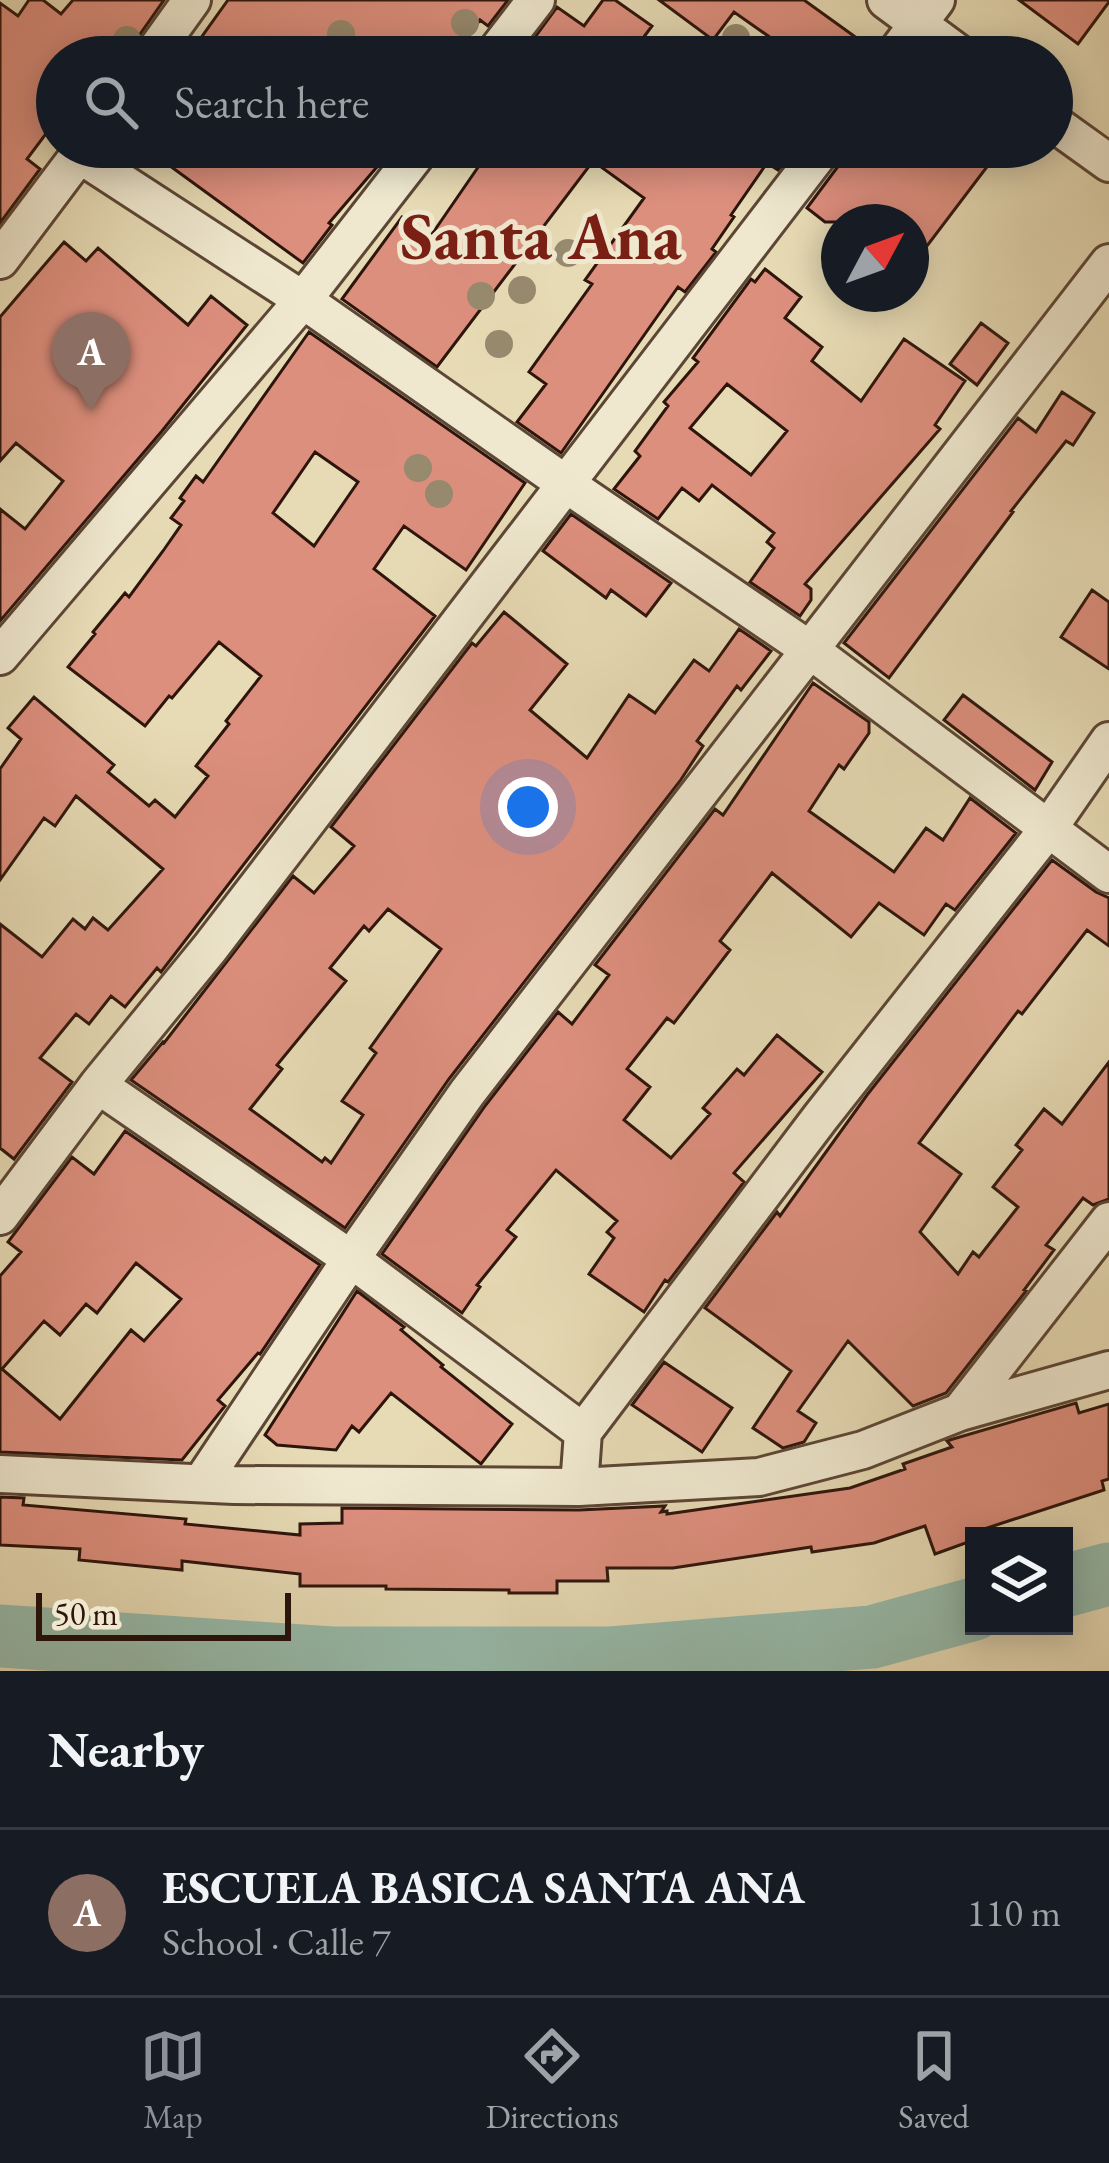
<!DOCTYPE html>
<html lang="en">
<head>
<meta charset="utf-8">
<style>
  body { margin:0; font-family:"EB Garamond",serif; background:#242831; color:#f1f3f6 }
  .controls { position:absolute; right:36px; bottom:36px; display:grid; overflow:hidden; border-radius:0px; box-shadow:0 6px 30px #0003 }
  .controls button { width:108px; height:108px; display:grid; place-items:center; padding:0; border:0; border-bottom:3px solid #363941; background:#171b24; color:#f1f3f6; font:60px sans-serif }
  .compass { position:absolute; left:821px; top:204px; width:108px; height:108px; border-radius:50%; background:#171b24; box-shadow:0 6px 30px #0003; rotate:49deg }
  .scale { position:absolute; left:36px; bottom:30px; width:255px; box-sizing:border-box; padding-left:12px; border:6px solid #2e150c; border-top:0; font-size:33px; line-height:42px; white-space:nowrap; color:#2e150c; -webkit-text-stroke:9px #efe8cf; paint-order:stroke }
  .you { position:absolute; left:528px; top:807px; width:42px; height:42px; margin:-30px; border:9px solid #fff; border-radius:50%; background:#1a73e8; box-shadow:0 0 0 18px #1a73e833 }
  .badge { display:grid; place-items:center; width:78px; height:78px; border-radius:50%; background:#8c9099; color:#fff; font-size:39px; font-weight:700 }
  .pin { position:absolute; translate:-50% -99px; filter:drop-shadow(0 3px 6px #0008) }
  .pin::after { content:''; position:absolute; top:63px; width:42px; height:36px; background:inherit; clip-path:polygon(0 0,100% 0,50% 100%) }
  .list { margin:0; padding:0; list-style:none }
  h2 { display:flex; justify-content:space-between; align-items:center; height:156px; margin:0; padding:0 48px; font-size:51px }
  h2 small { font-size:39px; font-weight:400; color:#9ea1a6 }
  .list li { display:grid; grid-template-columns:78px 1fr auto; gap:36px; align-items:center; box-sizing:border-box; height:168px; padding:0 48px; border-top:3px solid #363941 }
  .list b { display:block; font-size:45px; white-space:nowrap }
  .list p { margin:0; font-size:39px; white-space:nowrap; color:#9ea1a6 }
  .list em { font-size:39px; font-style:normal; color:#9ea1a6 }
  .icon { flex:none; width:66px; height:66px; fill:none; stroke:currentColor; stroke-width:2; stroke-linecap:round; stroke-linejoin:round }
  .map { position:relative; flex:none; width:1109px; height:1671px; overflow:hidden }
  .search { position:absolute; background:#171b24; box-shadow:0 6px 30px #0003; left:36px; right:36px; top:36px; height:132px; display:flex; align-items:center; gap:30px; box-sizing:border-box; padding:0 42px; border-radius:66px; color:#9ea1a6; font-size:45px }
  .sheet { height:324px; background:#171b24 }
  nav { display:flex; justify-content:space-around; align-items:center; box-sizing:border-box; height:168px; border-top:3px solid #363941; background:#171b24; font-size:33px; color:#9ea1a6 }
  nav a { display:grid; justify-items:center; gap:6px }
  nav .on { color:#8c9099 }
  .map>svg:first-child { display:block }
</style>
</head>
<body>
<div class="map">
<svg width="1109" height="1671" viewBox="0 0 1109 1671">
  <rect width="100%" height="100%" fill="#e7dbb5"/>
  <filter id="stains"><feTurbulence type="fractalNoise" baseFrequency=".00167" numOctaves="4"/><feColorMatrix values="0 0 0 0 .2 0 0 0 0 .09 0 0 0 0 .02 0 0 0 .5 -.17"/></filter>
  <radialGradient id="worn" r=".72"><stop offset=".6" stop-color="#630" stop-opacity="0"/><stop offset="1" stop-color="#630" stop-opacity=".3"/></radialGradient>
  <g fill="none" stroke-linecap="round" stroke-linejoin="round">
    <!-- river -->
    <path stroke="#97bbab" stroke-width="63" d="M 1064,1586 L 1109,1574
      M 0,1636 L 332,1658 L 611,1658 L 872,1637 L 974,1609"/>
  </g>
  <!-- building -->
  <path fill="#dd8f7e" stroke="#2e150c" stroke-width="3" fill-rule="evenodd" d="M 29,0 L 43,0 L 61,14 L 73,0 L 164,0 L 124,57 L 57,57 L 57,119 L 27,159 L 40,169 L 0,223 L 0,3 L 18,16 Z
    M 228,0 L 508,0 L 488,26 L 480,20 L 454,57 L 218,57 L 198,42 Z
    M 603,0 L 615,0 L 652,26 L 629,57 L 531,57 L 524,52 L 557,7 L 584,26 Z
    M 659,0 L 804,0 L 872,49 L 871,57 L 798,57 L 734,12 L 713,40 Z
    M 1019,0 L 1109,0 L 1109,2 L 1078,44 Z
    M 144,147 L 394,147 L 329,223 L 332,225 L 303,263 Z
    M 492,147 L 796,147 L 778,170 L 767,163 L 731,215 L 734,217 L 712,249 L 716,252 L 685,292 L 678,287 L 561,453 L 517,422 L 546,384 L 529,372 L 592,284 L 585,280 L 644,198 L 593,161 L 437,367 L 342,299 L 402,217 L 430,237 Z
    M 846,147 L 1002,147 L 911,267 L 911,222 L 825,222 L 807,208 L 842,161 Z
    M 64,242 L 86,261 L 98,248 L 188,325 L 211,296 L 247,325 L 162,431 L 0,621 L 0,509 L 25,529 L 63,481 L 16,443 L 0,461 L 0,317 Z
    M 765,269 L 801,297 L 785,318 L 822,347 L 812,361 L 861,401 L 904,339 L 965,381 L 935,425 L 940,429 L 805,584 L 811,589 L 811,600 L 800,616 L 750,582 L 774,548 L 767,542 L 774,533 L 712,485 L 699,501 L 682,488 L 658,519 L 614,489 L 640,456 L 635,451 L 668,406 L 664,402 L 698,362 L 693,358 L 751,279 L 755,282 ZM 727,384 L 787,431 L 751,475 L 690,428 Z
    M 981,323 L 1008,343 L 977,385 L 950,364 Z
    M 309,332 L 525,483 L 466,570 L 404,526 L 374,569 L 435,616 L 161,972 L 157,968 L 125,1007 L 111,996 L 89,1024 L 76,1014 L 40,1058 L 72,1082 L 14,1159 L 0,1148 L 0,924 L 42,957 L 73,919 L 85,929 L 93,918 L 108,930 L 163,869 L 76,796 L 55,826 L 44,818 L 0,880 L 0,769 L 21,739 L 8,728 L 34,697 L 114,765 L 108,772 L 149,806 L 155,800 L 175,817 L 208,776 L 196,766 L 229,724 L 226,721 L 261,676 L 219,642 L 172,698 L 169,696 L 145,726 L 68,667 L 95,634 L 93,632 L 125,593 L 129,597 L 163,551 L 181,525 L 171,518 L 184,501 L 180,498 L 196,476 L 203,482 ZM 315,452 L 358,482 L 314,546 L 273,513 Z
    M 1062,392 L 1094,413 L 1073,445 L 1066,441 L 1011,511 L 1013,512 L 889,678 L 844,643 L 1018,418 L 1036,432 Z
    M 571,514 L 671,583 L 646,616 L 611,590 L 606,598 L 543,551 Z
    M 1092,590 L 1109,602 L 1109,669 L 1061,637 Z
    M 504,612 L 567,664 L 530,710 L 587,758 L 629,695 L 655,713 L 694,660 L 709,671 L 739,629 L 771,651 L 741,690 L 737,686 L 697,741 L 703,746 L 680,781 L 449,1079 L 345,1228 L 131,1080 L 163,1042 L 164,1043 L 293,876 L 314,893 L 354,846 L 331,827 L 472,643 L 476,646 ZM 388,909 L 441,949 L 370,1048 L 376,1053 L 342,1101 L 363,1115 L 331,1163 L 325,1158 L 322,1162 L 250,1109 L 282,1069 L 277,1065 L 346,981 L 330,968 L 364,926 L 369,931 Z
    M 813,683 L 869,722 L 869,733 L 844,769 L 839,765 L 809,811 L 894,872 L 926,828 L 943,840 L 970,798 L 1016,833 L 955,910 L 946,904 L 924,935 L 879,903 L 851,937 L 772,873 L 720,941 L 730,950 L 674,1023 L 667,1018 L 627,1069 L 650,1087 L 624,1120 L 671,1158 L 710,1114 L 703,1108 L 737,1069 L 744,1075 L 777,1035 L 822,1072 L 734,1173 L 744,1182 L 668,1282 L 665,1280 L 644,1312 L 589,1274 L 614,1238 L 607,1232 L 617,1221 L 556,1170 L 507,1230 L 516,1237 L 477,1285 L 480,1287 L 462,1313 L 382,1254 L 485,1106 L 558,1012 L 572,1024 L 609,975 L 595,965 L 715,809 L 723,815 Z
    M 963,695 L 1052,762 L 1035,790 L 944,720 Z
    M 1052,860 L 1096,892 L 1109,898 L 1109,946 L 1087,930 L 1022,1014 L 1018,1011 L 919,1143 L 961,1174 L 920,1232 L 958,1274 L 973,1252 L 979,1257 L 1018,1207 L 993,1187 L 1022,1150 L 1016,1145 L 1044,1109 L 1062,1124 L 1109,1062 L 1109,1199 L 1093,1205 L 1083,1198 L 1046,1245 L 1054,1250 L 1024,1290 L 1026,1291 L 946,1393 L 913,1406 L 848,1341 L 798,1411 L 816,1423 L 804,1442 L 783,1448 L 753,1428 L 791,1371 L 705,1308 L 777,1212 L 780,1216 L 867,1095 Z
    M 125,1131 L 320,1265 L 260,1354 L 258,1353 L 218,1400 L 225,1406 L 182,1460 L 0,1452 L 0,1276 L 21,1252 L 8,1242 L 72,1157 L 94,1174 ZM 136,1263 L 181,1299 L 144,1341 L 131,1330 L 60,1419 L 2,1369 L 44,1321 L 60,1335 L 86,1304 L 97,1313 Z
    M 357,1291 L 404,1327 L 401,1330 L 443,1365 L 441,1367 L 512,1424 L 481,1464 L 391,1393 L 359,1432 L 352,1426 L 336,1450 L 277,1445 L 265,1435 Z
    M 664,1362 L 732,1408 L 702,1452 L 632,1405 Z
    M 1076,1403 L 1079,1413 L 1109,1404 L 1109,1479 L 1102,1481 L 1104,1490 L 984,1529 L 986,1536 L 974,1536 L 974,1540 L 935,1554 L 925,1526 L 874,1543 L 812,1552 L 811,1547 L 673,1568 L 607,1568 L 608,1581 L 557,1581 L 557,1593 L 509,1593 L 509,1590 L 386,1589 L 386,1586 L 300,1586 L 300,1574 L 182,1561 L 182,1570 L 79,1560 L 80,1549 L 0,1545 L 0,1497 L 24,1498 L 23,1505 L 186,1519 L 185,1524 L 300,1535 L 300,1524 L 342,1523 L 342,1508 L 579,1510 L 665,1506 L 661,1512 L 667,1511 L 667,1514 L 850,1488 L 905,1469 L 903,1464 L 952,1447 L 947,1441 L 953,1439 Z"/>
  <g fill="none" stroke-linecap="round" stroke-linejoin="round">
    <defs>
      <path id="minor" d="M 886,0 L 963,57
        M 151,57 L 192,0
        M 492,57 L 536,0
        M 893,57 L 936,0
        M 1052,122 L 1109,163
        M 80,155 L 303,300 L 566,484 L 810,650 L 1109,874
        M 0,260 L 85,147
        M 0,656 L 303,300 L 422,147
        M 98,1085 L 351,1259 L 583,1432
        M 0,1216 L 98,1085 L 210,948 L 824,147
        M 960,1412 L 1109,1221
        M 0,1474 L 234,1485 L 579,1487 L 759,1477 L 863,1450 L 960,1412 L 1109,1370
        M 202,1482 L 351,1259 L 467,1093 L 1109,263
        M 579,1487 L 583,1432 L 820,1118 L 1048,829 L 1109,741"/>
    </defs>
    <!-- minor casing -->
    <use href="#minor" stroke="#5c4636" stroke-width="42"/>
    <!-- minor -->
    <use href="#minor" stroke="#efe8cf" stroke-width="36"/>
  </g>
  <!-- trees -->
  <g fill="#978a6e">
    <circle cx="465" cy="23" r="14"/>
    <circle cx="341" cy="34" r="14"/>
    <circle cx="736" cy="38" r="14"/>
    <circle cx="127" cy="40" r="14"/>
    <circle cx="568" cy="253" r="14"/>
    <circle cx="522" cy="290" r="14"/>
    <circle cx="481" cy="296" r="14"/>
    <circle cx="499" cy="344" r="14"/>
    <circle cx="418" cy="468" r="14"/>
    <circle cx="439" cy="494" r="14"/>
  </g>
  <g text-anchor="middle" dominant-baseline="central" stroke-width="10" stroke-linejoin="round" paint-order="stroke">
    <!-- district labels -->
    <g font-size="66" font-weight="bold" fill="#7a1f14" stroke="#efe8cf">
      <text x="541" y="236">Santa Ana</text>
    </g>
  </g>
  <rect width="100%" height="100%" filter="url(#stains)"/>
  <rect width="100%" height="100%" fill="url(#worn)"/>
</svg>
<div class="controls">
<button><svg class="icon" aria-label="layers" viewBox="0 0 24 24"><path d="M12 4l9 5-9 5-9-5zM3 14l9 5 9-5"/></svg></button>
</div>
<svg class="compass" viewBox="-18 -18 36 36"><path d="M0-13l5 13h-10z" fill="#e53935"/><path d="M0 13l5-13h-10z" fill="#9ea1a6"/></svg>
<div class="scale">50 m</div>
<div class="you"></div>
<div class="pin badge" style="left:91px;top:411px;background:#8d6e63">A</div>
<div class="search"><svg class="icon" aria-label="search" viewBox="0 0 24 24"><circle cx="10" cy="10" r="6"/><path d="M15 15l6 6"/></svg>Search here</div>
</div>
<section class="sheet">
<h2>Nearby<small></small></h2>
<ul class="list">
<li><span class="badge" style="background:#8d6e63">A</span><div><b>ESCUELA BASICA SANTA ANA</b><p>School · Calle 7</p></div><em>110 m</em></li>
</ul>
</section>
<nav>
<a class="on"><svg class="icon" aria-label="map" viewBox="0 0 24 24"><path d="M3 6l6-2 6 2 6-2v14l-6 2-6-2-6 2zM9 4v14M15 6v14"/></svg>Map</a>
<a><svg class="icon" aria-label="directions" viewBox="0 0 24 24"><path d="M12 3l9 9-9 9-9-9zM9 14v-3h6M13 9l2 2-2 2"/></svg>Directions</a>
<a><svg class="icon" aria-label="saved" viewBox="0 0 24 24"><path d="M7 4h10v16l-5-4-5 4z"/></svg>Saved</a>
</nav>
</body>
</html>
